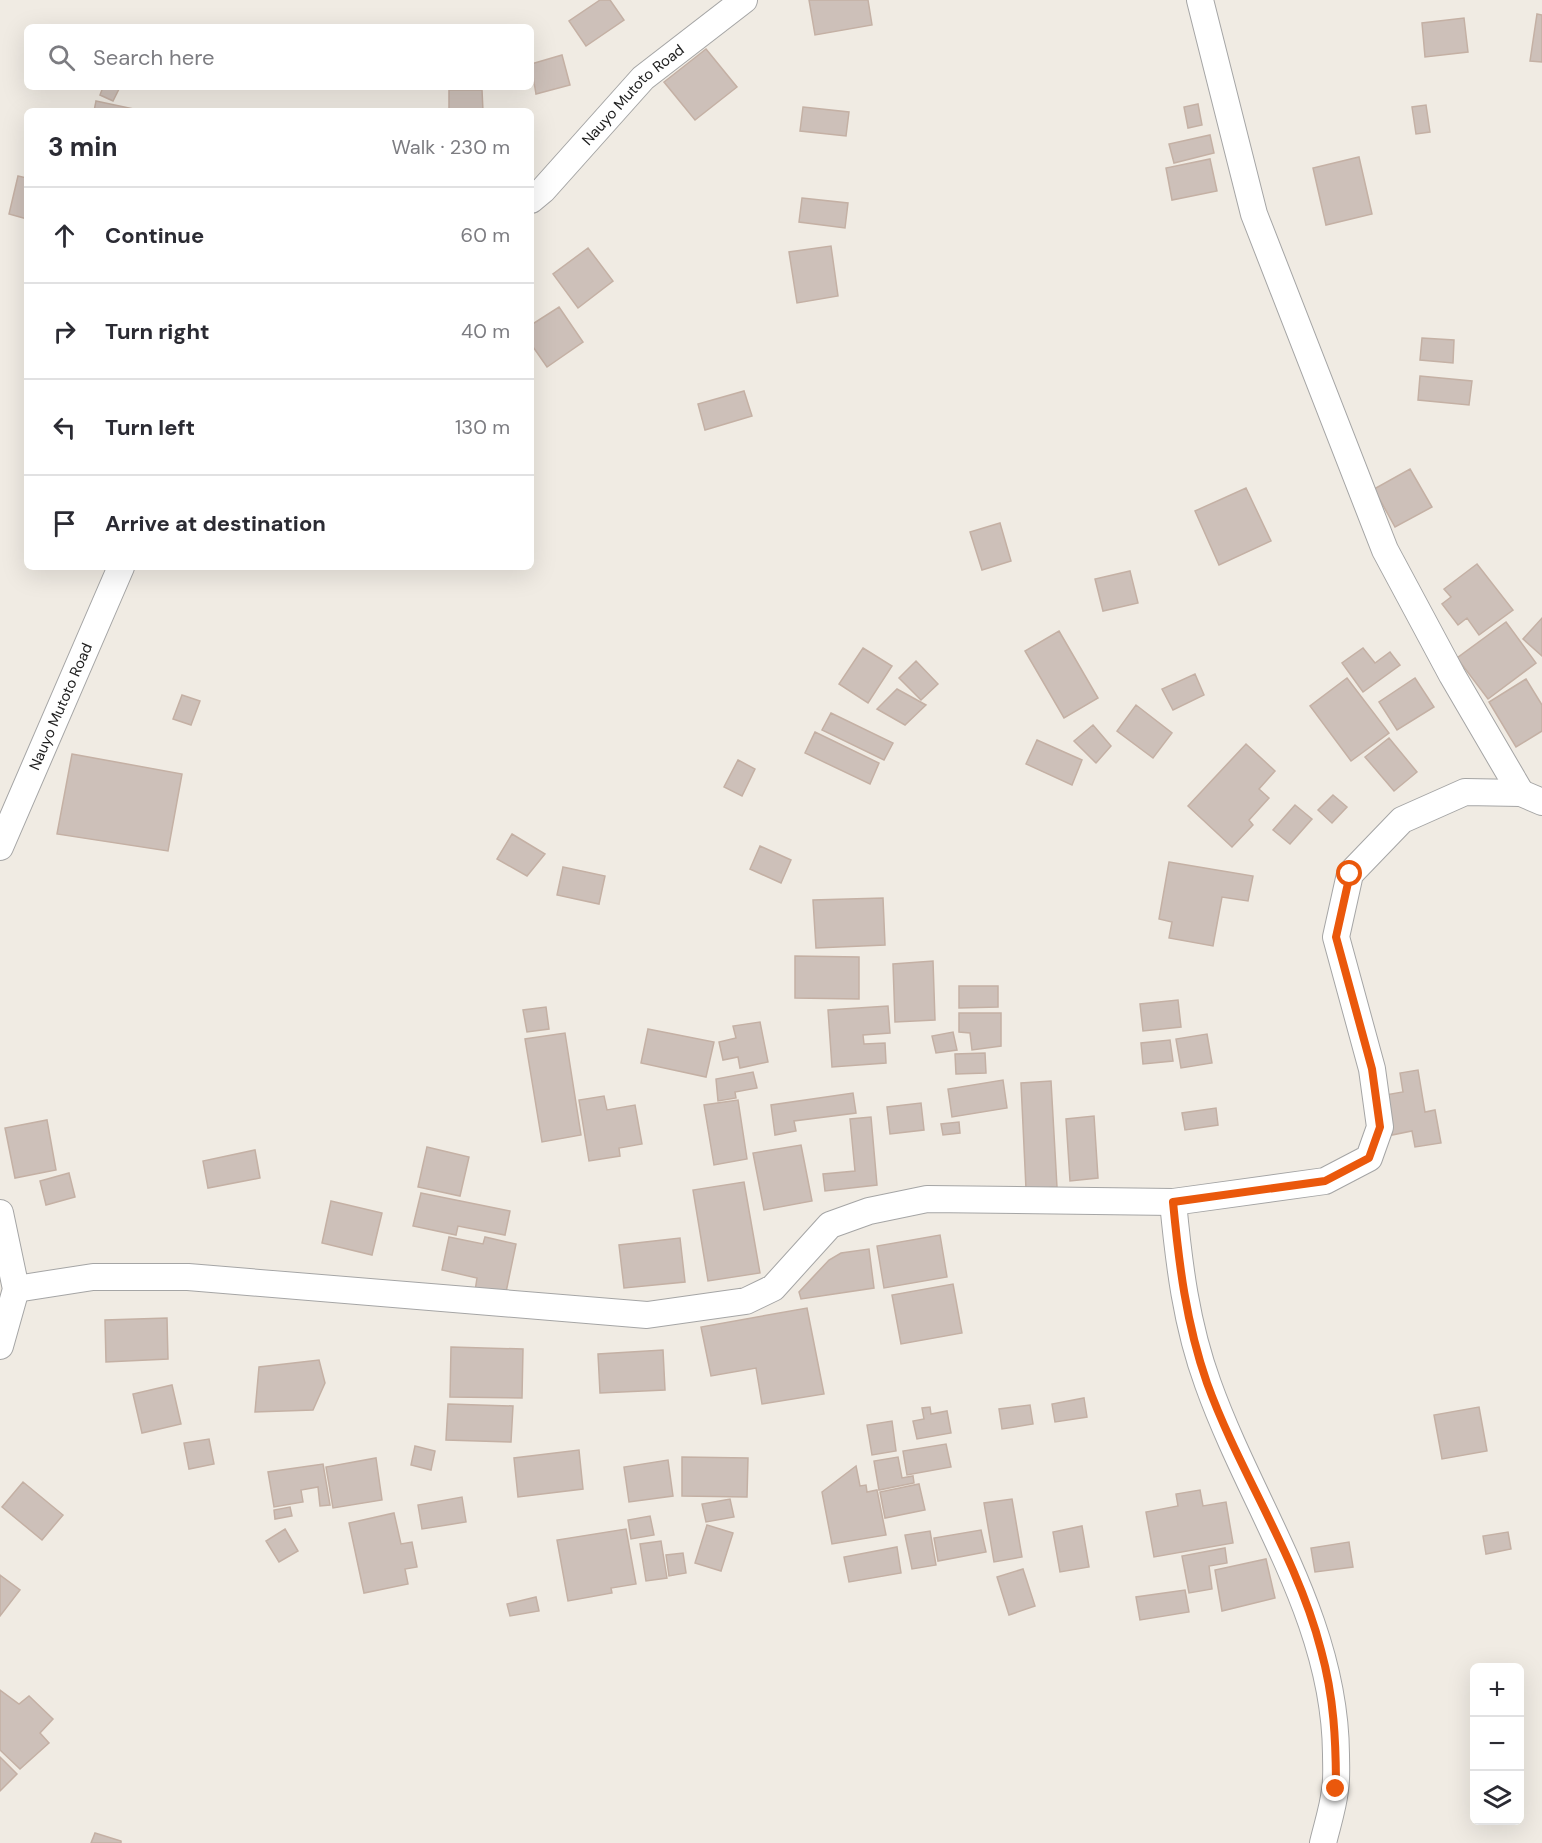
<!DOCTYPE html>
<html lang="en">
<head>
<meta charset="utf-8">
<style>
  body { margin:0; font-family:"DM Sans",sans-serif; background:#f7f7f7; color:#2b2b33 }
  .controls { position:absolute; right:18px; bottom:18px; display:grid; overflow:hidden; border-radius:9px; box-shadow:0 6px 24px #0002 }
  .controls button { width:54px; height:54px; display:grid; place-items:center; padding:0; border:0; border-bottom:2px solid #e1e1e2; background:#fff; color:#2b2b33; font:30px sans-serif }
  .stop { position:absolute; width:18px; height:18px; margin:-14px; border:4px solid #ea580c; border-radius:50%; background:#fff }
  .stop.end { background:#ea580c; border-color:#fff; box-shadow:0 2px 6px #0008 }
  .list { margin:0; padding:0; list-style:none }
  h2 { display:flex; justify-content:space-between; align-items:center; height:78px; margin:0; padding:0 24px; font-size:26px }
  h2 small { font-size:20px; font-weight:400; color:#7c7c81 }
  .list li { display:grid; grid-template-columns:39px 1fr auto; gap:18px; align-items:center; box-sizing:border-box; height:96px; padding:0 24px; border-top:2px solid #e1e1e2 }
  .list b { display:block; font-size:22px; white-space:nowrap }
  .list em { font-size:20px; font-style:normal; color:#7c7c81 }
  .icon { flex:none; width:33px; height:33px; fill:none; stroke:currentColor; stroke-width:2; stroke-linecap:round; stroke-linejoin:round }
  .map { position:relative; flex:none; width:1542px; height:1843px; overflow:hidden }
  .search { position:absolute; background:#fff; box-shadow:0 6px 24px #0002; left:24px; top:24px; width:510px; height:66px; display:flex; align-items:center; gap:15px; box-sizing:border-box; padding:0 21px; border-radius:9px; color:#7c7c81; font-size:22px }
  .panel { position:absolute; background:#fff; box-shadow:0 6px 24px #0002; left:24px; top:108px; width:510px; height:462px; border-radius:9px }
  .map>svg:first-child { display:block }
</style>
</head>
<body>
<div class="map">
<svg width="1542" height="1843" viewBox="0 0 1542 1843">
  <rect width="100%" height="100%" fill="#f0ebe3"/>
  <!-- building -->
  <path fill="#cdc0b9" stroke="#c4b0a4" stroke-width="1.5" d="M 600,0 L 610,0 L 624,20 L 586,46 L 569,21 Z
    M 809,0 L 868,0 L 872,25 L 815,35 Z
    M 1537,14 L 1542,15 L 1542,62 L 1530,61 Z
    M 1464,18 L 1468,52 L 1425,57 L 1422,23 Z
    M 706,49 L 737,87 L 695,120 L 664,82 Z
    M 562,55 L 570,85 L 536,94 L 531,64 Z
    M 103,87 L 120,87 L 113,101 L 100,95 Z
    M 449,90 L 482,90 L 483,111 L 449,111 Z
    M 96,101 L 143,111 L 94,111 Z
    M 1198,104 L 1202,125 L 1188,128 L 1184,107 Z
    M 1426,105 L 1430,132 L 1416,134 L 1412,107 Z
    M 803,107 L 849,112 L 846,136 L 800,131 Z
    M 1210,135 L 1214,153 L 1174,163 L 1169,144 Z
    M 1359,157 L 1372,214 L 1326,225 L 1313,168 Z
    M 1210,159 L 1217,191 L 1172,200 L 1166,168 Z
    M 18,176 L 27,178 L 27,219 L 9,214 Z
    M 802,198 L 848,203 L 845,228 L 799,222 Z
    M 831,246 L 838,296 L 797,303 L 789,252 Z
    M 588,248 L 613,281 L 578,308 L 553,274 Z
    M 559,307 L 583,342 L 547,367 L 531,344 L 531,325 Z
    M 1422,338 L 1454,340 L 1453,363 L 1420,360 Z
    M 1420,376 L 1472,381 L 1469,405 L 1418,400 Z
    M 744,391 L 752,416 L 705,430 L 698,404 Z
    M 1410,469 L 1432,507 L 1395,527 L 1374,489 Z
    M 1246,488 L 1271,541 L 1219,565 L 1195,511 Z
    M 1000,523 L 1011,561 L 982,570 L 970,532 Z
    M 1477,564 L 1513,610 L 1479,635 L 1467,618 L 1458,625 L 1442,604 L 1451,597 L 1444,589 Z
    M 1130,571 L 1138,603 L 1103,611 L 1095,579 Z
    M 1542,618 L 1542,656 L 1523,639 Z
    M 1506,622 L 1536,663 L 1488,699 L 1457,658 Z
    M 1059,631 L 1098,698 L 1064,718 L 1025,651 Z
    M 863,648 L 892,666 L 868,703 L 839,684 Z
    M 1363,648 L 1375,663 L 1390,652 L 1400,665 L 1363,692 L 1342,663 Z
    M 916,661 L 938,684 L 921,700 L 899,678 Z
    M 1195,674 L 1204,695 L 1173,710 L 1162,689 Z
    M 1347,678 L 1389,733 L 1351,761 L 1310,706 Z
    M 1415,678 L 1434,707 L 1397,730 L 1379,702 Z
    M 1526,679 L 1542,705 L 1542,731 L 1516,747 L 1489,702 Z
    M 897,689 L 926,705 L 905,725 L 877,709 Z
    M 182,695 L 200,701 L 191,725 L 173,719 Z
    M 1136,705 L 1172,733 L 1153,758 L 1117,731 Z
    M 831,713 L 893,743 L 884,760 L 822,730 Z
    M 1093,725 L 1111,746 L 1096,763 L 1074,741 Z
    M 815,732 L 879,763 L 870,784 L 805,753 Z
    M 1389,738 L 1417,772 L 1394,791 L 1365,757 Z
    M 1037,740 L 1082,760 L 1072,785 L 1026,764 Z
    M 1246,744 L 1275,771 L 1259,789 L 1269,798 L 1249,820 L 1253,825 L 1232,847 L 1188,806 Z
    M 72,754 L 182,774 L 168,851 L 57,834 Z
    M 738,760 L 755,769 L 742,796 L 724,787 Z
    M 1333,795 L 1347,807 L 1332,823 L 1318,810 Z
    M 1295,805 L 1312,819 L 1290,844 L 1273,830 Z
    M 512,834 L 545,854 L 527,876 L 497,859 Z
    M 760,846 L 791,860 L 781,883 L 750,869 Z
    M 1169,862 L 1253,876 L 1248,901 L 1222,897 L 1213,946 L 1169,938 L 1172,922 L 1159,919 Z
    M 563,867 L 605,876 L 599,904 L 557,895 Z
    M 883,898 L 885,945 L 816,948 L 813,900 Z
    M 795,956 L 859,957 L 859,999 L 795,998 Z
    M 933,961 L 935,1020 L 895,1022 L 893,964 Z
    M 959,986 L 998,986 L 998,1007 L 959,1008 Z
    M 1178,1000 L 1181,1027 L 1143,1031 L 1140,1004 Z
    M 888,1006 L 890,1033 L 863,1035 L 864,1044 L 885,1043 L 886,1063 L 832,1067 L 828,1010 Z
    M 546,1007 L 549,1029 L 527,1032 L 523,1010 Z
    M 959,1013 L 1001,1013 L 1001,1046 L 972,1050 L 970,1033 L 959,1032 Z
    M 760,1022 L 768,1062 L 740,1068 L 738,1057 L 723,1060 L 719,1042 L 736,1038 L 733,1026 Z
    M 648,1029 L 714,1042 L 706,1077 L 641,1063 Z
    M 953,1032 L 957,1050 L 936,1053 L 932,1036 Z
    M 565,1033 L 581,1135 L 542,1142 L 525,1039 Z
    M 1207,1034 L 1212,1063 L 1181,1068 L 1176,1039 Z
    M 1170,1040 L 1173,1061 L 1143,1064 L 1141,1043 Z
    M 985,1053 L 986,1073 L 956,1074 L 955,1054 Z
    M 1418,1070 L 1425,1112 L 1435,1110 L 1441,1143 L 1415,1147 L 1412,1131 L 1392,1135 L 1385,1095 L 1403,1092 L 1400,1073 Z
    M 753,1072 L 757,1088 L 735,1092 L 736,1098 L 718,1101 L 716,1079 Z
    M 1003,1080 L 1007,1108 L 952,1117 L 948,1089 Z
    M 1051,1081 L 1057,1187 L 1026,1189 L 1021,1083 Z
    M 853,1093 L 856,1113 L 794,1121 L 796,1131 L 775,1135 L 771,1105 Z
    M 604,1096 L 607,1110 L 635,1105 L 642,1144 L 619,1148 L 620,1156 L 589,1161 L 579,1100 Z
    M 738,1100 L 747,1159 L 714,1165 L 704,1105 Z
    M 921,1103 L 924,1130 L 890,1134 L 887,1107 Z
    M 1216,1108 L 1218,1125 L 1185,1130 L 1182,1113 Z
    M 1094,1116 L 1098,1178 L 1070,1181 L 1066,1119 Z
    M 871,1117 L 877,1185 L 825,1191 L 823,1174 L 855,1171 L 850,1119 Z
    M 47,1120 L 56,1170 L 15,1178 L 5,1128 Z
    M 959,1122 L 960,1133 L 943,1135 L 941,1124 Z
    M 801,1145 L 812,1201 L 764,1210 L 753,1153 Z
    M 427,1147 L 469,1157 L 460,1196 L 418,1187 Z
    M 255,1150 L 260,1178 L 208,1188 L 203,1161 Z
    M 69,1173 L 75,1197 L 46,1205 L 40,1181 Z
    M 744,1182 L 760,1273 L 708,1281 L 693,1190 Z
    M 421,1193 L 510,1211 L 505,1235 L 458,1226 L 456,1235 L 413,1226 Z
    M 331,1201 L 382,1213 L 372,1255 L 322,1243 Z
    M 940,1235 L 947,1277 L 884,1288 L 877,1246 Z
    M 449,1237 L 483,1244 L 485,1237 L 516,1244 L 505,1297 L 475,1291 L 477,1278 L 442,1270 Z
    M 680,1238 L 685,1282 L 624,1288 L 619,1245 Z
    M 869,1249 L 874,1288 L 801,1299 L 799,1292 L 829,1260 L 841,1253 Z
    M 953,1284 L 962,1333 L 901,1344 L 892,1295 Z
    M 807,1308 L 824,1394 L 762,1404 L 756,1368 L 711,1376 L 701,1327 Z
    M 167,1318 L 168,1359 L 106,1362 L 105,1320 Z
    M 451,1347 L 523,1349 L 522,1398 L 450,1397 Z
    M 663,1350 L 665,1390 L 600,1393 L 598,1354 Z
    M 319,1360 L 325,1383 L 313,1410 L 255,1412 L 259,1367 Z
    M 172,1385 L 181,1424 L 142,1433 L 133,1394 Z
    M 1084,1398 L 1087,1417 L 1055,1422 L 1052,1404 Z
    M 448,1404 L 513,1406 L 511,1442 L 446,1440 Z
    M 1030,1405 L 1033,1424 L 1002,1429 L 999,1409 Z
    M 930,1407 L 931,1414 L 947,1411 L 951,1433 L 917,1439 L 913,1421 L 924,1419 L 922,1408 Z
    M 1479,1407 L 1487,1451 L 1442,1459 L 1434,1415 Z
    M 892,1421 L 896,1451 L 872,1455 L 867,1425 Z
    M 209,1439 L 214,1464 L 189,1469 L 184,1443 Z
    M 946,1444 L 951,1467 L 907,1475 L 903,1451 Z
    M 415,1446 L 435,1451 L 431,1470 L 411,1465 Z
    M 579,1450 L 583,1489 L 518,1497 L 514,1458 Z
    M 682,1457 L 748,1458 L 747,1497 L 682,1496 Z
    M 898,1457 L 902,1478 L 913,1476 L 914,1483 L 879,1490 L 874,1461 Z
    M 376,1458 L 382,1500 L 333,1508 L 326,1467 Z
    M 668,1460 L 673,1496 L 629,1502 L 624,1467 Z
    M 323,1464 L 330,1505 L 320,1506 L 318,1487 L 301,1490 L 303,1502 L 274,1507 L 268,1472 Z
    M 856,1466 L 860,1486 L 866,1485 L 867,1492 L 877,1490 L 886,1535 L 832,1544 L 822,1492 Z
    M 23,1482 L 63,1515 L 42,1540 L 2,1507 Z
    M 919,1484 L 925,1510 L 885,1518 L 880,1492 Z
    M 1200,1490 L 1203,1506 L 1226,1502 L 1233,1543 L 1154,1557 L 1146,1512 L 1178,1506 L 1176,1494 Z
    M 462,1497 L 466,1522 L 422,1529 L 418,1505 Z
    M 730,1499 L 734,1517 L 706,1522 L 702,1504 Z
    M 1012,1499 L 1022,1557 L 994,1562 L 984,1503 Z
    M 290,1507 L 292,1516 L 275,1519 L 274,1510 Z
    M 394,1513 L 401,1544 L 412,1542 L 417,1567 L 405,1569 L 408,1584 L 364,1593 L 349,1523 Z
    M 650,1516 L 654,1535 L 631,1539 L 628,1520 Z
    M 707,1525 L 733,1533 L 721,1571 L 695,1563 Z
    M 1082,1526 L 1089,1567 L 1060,1572 L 1053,1532 Z
    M 285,1529 L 298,1551 L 279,1562 L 266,1541 Z
    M 626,1529 L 636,1584 L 611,1588 L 612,1593 L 568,1601 L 557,1540 Z
    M 981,1530 L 986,1552 L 938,1561 L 934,1538 Z
    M 930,1531 L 936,1565 L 912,1569 L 905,1535 Z
    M 1508,1532 L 1511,1549 L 1486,1554 L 1483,1536 Z
    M 661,1541 L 667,1578 L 646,1581 L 640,1544 Z
    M 1349,1542 L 1353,1567 L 1315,1572 L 1311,1548 Z
    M 897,1547 L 901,1573 L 849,1582 L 844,1557 Z
    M 1225,1548 L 1227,1563 L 1209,1566 L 1212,1589 L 1189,1593 L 1182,1556 Z
    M 683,1553 L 686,1573 L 669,1576 L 666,1555 Z
    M 1266,1559 L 1275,1598 L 1222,1611 L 1215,1570 Z
    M 1023,1569 L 1035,1606 L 1009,1615 L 997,1577 Z
    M 0,1575 L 20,1590 L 0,1616 Z
    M 1185,1590 L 1189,1612 L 1140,1620 L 1136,1597 Z
    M 536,1597 L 539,1611 L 510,1616 L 507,1604 Z
    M 0,1690 L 19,1704 L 29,1696 L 53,1719 L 40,1733 L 49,1743 L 20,1769 L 0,1750 Z
    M 0,1757 L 17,1774 L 0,1791 Z
    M 95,1833 L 121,1841 L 121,1843 L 91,1843 Z"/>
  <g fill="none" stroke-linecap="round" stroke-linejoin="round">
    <defs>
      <g id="minor">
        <path d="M 1200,0 L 1254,214 L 1385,550 L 1452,675 L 1521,793"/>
        <path id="s1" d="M 531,200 L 543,190 L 643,78 L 744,0"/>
        <path id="s2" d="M 0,847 L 121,567"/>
        <path d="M 1173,1202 C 1179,1264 1186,1324 1208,1384 C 1252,1507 1335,1618 1336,1754 C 1336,1765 1337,1778 1335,1790 C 1333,1808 1327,1826 1323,1843"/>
        <path d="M 0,1213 L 16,1289 L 0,1346"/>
        <path d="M 16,1289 L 93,1277 L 188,1277 L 647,1315 L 746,1301 L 773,1288 L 830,1225 L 869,1211 L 927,1199 L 1173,1202 L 1325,1181 L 1369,1158 L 1380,1127 L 1372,1069 L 1336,937 L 1350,874 L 1402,820 L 1465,792 L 1521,793 L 1542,802"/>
      </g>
    </defs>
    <!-- minor casing -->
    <use href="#minor" stroke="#a5a5a5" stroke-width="28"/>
    <!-- minor -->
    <use href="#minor" stroke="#fff" stroke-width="26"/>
  </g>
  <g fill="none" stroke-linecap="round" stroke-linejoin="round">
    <!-- route -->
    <path stroke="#ea580c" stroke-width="8" d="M 1336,1789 C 1336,1741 1334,1697 1321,1650 C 1297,1556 1240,1474 1207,1383 C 1186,1323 1179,1264 1173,1202 L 1325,1181 L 1369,1158 L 1380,1127 L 1372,1069 L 1336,937 L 1350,874"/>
  </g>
  <g text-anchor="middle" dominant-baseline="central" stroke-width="6" stroke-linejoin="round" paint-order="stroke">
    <!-- street labels -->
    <g font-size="15" fill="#1e1e1e" stroke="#fff">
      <text stroke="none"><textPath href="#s1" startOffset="147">Nauyo Mutoto Road</textPath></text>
      <text stroke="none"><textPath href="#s2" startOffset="153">Nauyo Mutoto Road</textPath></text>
    </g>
  </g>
</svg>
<div class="controls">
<button>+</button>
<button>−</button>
<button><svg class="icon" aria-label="layers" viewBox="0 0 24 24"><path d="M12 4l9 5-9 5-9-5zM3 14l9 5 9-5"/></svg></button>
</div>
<div class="stop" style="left:1350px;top:874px"></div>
<div class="stop end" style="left:1336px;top:1789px"></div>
<div class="search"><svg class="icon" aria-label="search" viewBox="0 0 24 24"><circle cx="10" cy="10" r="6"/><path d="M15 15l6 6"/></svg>Search here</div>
<section class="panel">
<h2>3 min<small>Walk · 230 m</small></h2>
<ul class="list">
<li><svg class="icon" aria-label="ahead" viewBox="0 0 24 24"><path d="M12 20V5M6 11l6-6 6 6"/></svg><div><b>Continue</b></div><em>60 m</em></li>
<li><svg class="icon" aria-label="right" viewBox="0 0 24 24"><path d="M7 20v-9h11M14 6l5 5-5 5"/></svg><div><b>Turn right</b></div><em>40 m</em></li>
<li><svg class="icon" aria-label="left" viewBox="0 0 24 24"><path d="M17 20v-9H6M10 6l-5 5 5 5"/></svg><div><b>Turn left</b></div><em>130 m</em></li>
<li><svg class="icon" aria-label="arrive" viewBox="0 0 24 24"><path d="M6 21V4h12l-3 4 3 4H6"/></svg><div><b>Arrive at destination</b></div></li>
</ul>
</section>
</div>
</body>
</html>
